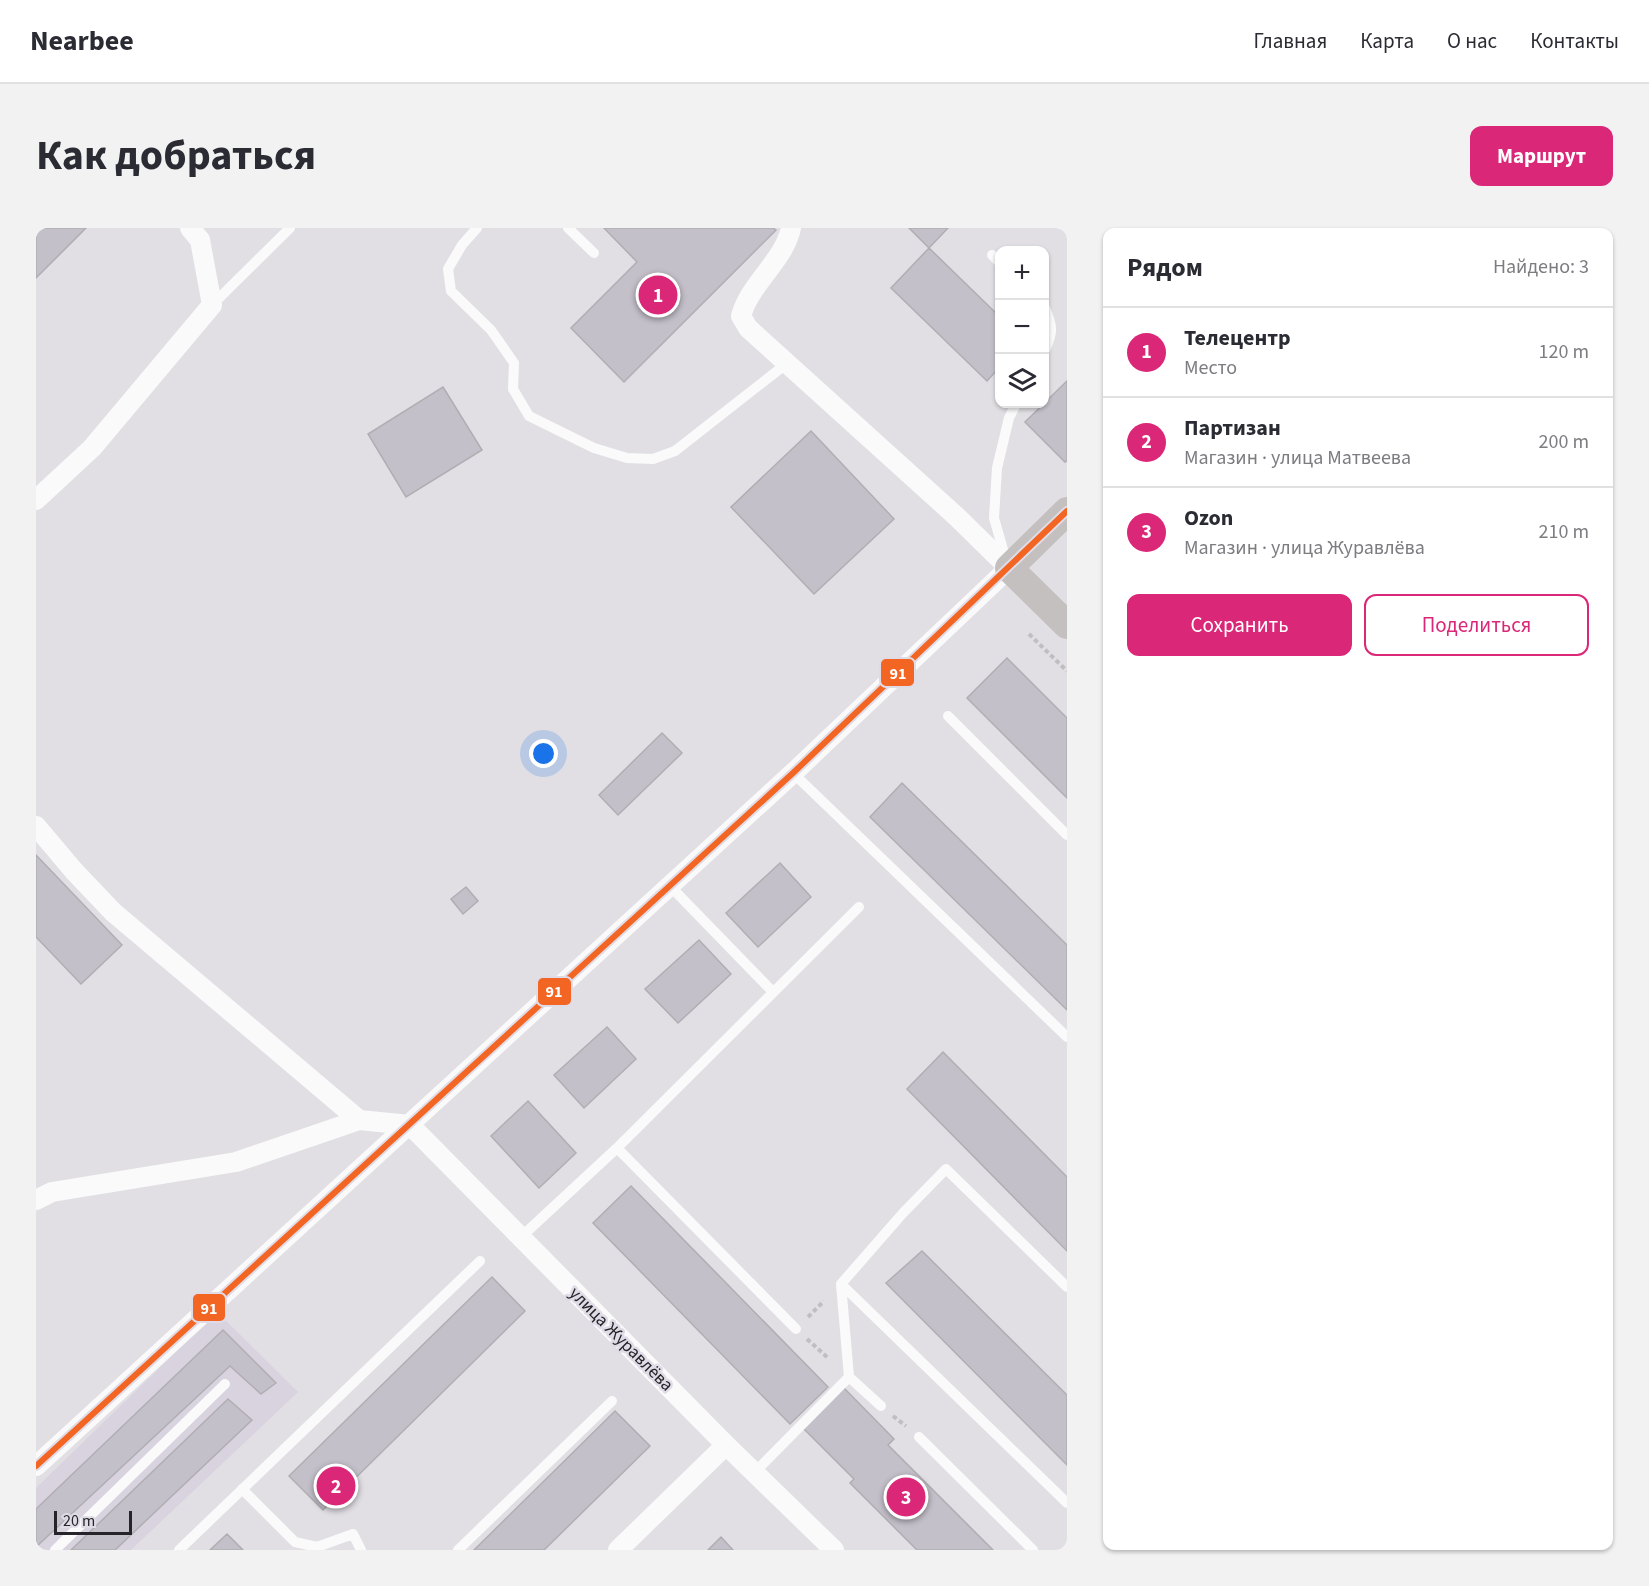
<!DOCTYPE html>
<html lang="ru">
<head>
<meta charset="utf-8">
<style>
  body { margin:0; font-family:"Source Sans 3",sans-serif; background:#f2f2f3; color:#2b2b33 }
  .controls { position:absolute; right:18px; top:18px; display:grid; overflow:hidden; border-radius:12px; box-shadow:0 2px 4px #0004 }
  .controls button { width:54px; height:54px; display:grid; place-items:center; padding:0; border:0; border-bottom:2px solid #e1e1e2; background:#fff; color:#2b2b33; font:30px sans-serif }
  .scale { position:absolute; left:18px; bottom:15px; width:78px; box-sizing:border-box; padding-left:6px; border:3px solid #262428; border-top:0; font-size:16px; line-height:21px; white-space:nowrap; color:#262428; -webkit-text-stroke:4px #e0dce7; paint-order:stroke }
  .you { position:absolute; left:508px; top:526px; width:21px; height:21px; margin:-15px; border:4px solid #fff; border-radius:50%; background:#1a73e8; box-shadow:0 0 0 9px #1a73e833 }
  .badge { display:grid; place-items:center; width:39px; height:39px; border-radius:50%; background:#db2777; color:#fff; font-size:20px; font-weight:700 }
  .pin { position:absolute; translate:-50% -50%; border:3px solid #fff; box-shadow:0 2px 6px #0006 }
  .list { margin:0; padding:0; list-style:none }
  h2 { display:flex; justify-content:space-between; align-items:center; height:78px; margin:0; padding:0 24px; font-size:26px }
  h2 small { font-size:20px; font-weight:400; color:#7c7c81 }
  .list li { display:grid; grid-template-columns:39px 1fr auto; gap:18px; align-items:center; box-sizing:border-box; height:90px; padding:0 24px; border-top:2px solid #e1e1e2 }
  .list b { display:block; font-size:22px; white-space:nowrap }
  .list p { margin:0; font-size:20px; white-space:nowrap; color:#7c7c81 }
  .list em { font-size:20px; font-style:normal; color:#7c7c81 }
  .actions { display:flex; gap:12px; padding:18px 24px }
  .actions a { flex:1; padding:14px 0; border:2px solid #db2777; border-radius:12px; text-align:center; font-size:21px; color:#db2777 }
  .actions .main { background:#db2777; color:#fff }
  .icon { flex:none; width:33px; height:33px; fill:none; stroke:currentColor; stroke-width:2; stroke-linecap:round; stroke-linejoin:round }
  .map { position:relative; flex:none; width:1031px; height:1322px; overflow:hidden; border-radius:12px }
  header { display:flex; align-items:center; gap:36px; box-sizing:border-box; height:84px; padding:0 30px; background:#fff; border-bottom:2px solid #e1e1e2 }
  header strong { font-size:28px }
  nav { display:flex; gap:33px; margin-inline-start:auto; font-size:21px }
  .intro { display:flex; align-items:center; justify-content:space-between; box-sizing:border-box; height:144px; padding:0 36px }
  h1 { margin:0; font-size:42px }
  .button { padding:15px 27px; border-radius:12px; background:#db2777; color:#fff; font-size:21px; font-weight:700 }
  main { display:flex; gap:36px; padding:0 36px }
  aside { flex:1; background:#fff; border-radius:12px; box-shadow:0 2px 4px #0004 }
  .map>svg:first-child { display:block }
</style>
</head>
<body>
<header>
<strong>Nearbee</strong>
<nav><a>Главная</a><a>Карта</a><a>О нас</a><a>Контакты</a></nav>
</header>
<div class="intro"><h1>Как добраться</h1><a class="button">Маршрут</a></div>
<main>
<div class="map">
<svg width="1031" height="1322" viewBox="0 0 1031 1322">
  <rect width="100%" height="100%" fill="#e1dfe4"/>
  <!-- built -->
  <path fill="#d8d3df" d="M 181,1084 L 262,1164 L 95,1322 L 0,1322 L 0,1260 Z"/>
  <!-- building -->
  <path fill="#c4c0ca" stroke="#b0aeb2" stroke-width="1.5" d="M 3,0 L 50,0 L 0,50 L 0,3 Z
    M 568,0 L 737,0 L 740,2 L 588,154 L 535,100 L 601,34 Z
    M 873,0 L 912,0 L 893,20 Z
    M 893,20 L 963,88 L 963,140 L 951,153 L 855,60 Z
    M 1031,153 L 1031,233 L 1029,234 L 989,194 Z
    M 407,159 L 446,222 L 370,269 L 332,206 Z
    M 775,203 L 858,291 L 778,366 L 695,279 Z
    M 971,430 L 1031,490 L 1031,570 L 931,470 Z
    M 626,505 L 646,525 L 582,587 L 563,567 Z
    M 866,555 L 1031,717 L 1031,782 L 834,589 Z
    M 0,627 L 86,717 L 45,756 L 0,709 Z
    M 744,635 L 775,669 L 722,719 L 690,685 Z
    M 430,659 L 442,673 L 427,686 L 415,671 Z
    M 663,712 L 695,746 L 642,795 L 609,761 Z
    M 571,799 L 600,831 L 548,880 L 518,847 Z
    M 907,824 L 1031,949 L 1031,1023 L 871,861 Z
    M 492,873 L 540,925 L 503,960 L 455,908 Z
    M 595,958 L 792,1159 L 754,1196 L 557,995 Z
    M 886,1023 L 1031,1167 L 1031,1237 L 850,1055 Z
    M 456,1049 L 489,1083 L 287,1282 L 253,1248 Z
    M 187,1102 L 240,1155 L 225,1166 L 194,1138 L 0,1319 L 0,1281 Z
    M 807,1159 L 858,1211 L 852,1217 L 957,1322 L 881,1322 L 814,1255 L 818,1251 L 766,1199 Z
    M 192,1171 L 216,1192 L 79,1322 L 35,1322 Z
    M 579,1183 L 614,1218 L 508,1322 L 438,1322 Z
    M 191,1306 L 207,1322 L 174,1322 Z
    M 685,1309 L 697,1322 L 672,1322 Z"/>
  <g fill="none" stroke-linecap="round" stroke-linejoin="round">
    <!-- path -->
    <path stroke="#bfbec1" stroke-width="4" stroke-dasharray="4.5 3" stroke-linecap="butt" d="M 993,406 L 1031,443
      M 772,1089 L 788,1073
      M 771,1111 L 792,1130
      M 857,1188 L 870,1198"/>
    <!-- lane -->
    <path stroke="#fafafb" stroke-width="10" d="M 441,0 L 426,17 L 412,41 L 415,63 L 455,102 L 478,135 L 477,161 L 493,188 L 558,220 L 591,230 L 617,231 L 639,223 L 750,136
      M 532,0 L 558,25
      M 956,27 L 963,34
      M 176,77 L 254,0
      M 1008,78 C 1017,98 1018,104 1008,124
      M 970,332 L 958,290 L 961,240 L 973,190 L 980,176
      M 912,488 L 1031,607
      M 757,545 L 1031,809
      M 634,658 L 737,764
      M 581,920 L 823,679
      M 484,1010 L 581,920 L 760,1101
      M 805,1056 L 813,1149
      M 1031,1059 L 910,941 L 867,985 L 805,1056 L 1031,1275
      M 883,1209 L 997,1322
      M 718,1245 L 813,1149 L 845,1178
      M 206,1261 L 259,1314 L 281,1319 L 317,1306 L 325,1322
      M 19,1322 L 189,1156
      M 143,1322 L 444,1033
      M 422,1322 L 576,1173"/>
    <!-- street -->
    <path stroke="#fafafb" stroke-width="20" d="M 0,272 L 56,220 L 176,77 L 164,12 L 154,0
      M 0,598 L 38,643 L 77,684 L 323,892 L 374,897
      M 374,897 L 690,1217 L 798,1322
      M 0,972 L 16,964 L 200,934 L 323,892
      M 0,1238 L 757,545 L 973,340 L 921,289 L 712,100 L 705,88 C 714,55 748,33 755,0
      M 582,1322 L 690,1217"/>
    <!-- secondary -->
    <path stroke="#c4c0bf" stroke-width="28" d="M 1031,283 L 973,340 L 1031,397"/>
    <defs>
      <path id="bus-1" d="M 0,1238 L 757,545 L 1031,283"/>
    </defs>
    <!-- bus-1 casing -->
    <use href="#bus-1" stroke="#e0dce7" stroke-width="10"/>
    <!-- bus-1 -->
    <use href="#bus-1" stroke="#f26522" stroke-width="6"/>
  </g>
  <g text-anchor="middle" dominant-baseline="central" stroke-width="5" stroke-linejoin="round" paint-order="stroke">
    <!-- street labels -->
    <g font-size="18" fill="#262428" stroke="#e0dce7">
      <text transform="translate(585 1111) rotate(45)">улица Журавлёва</text>
    </g>
  </g>
  <g stroke="#e0dce7" stroke-width="2">
    <rect x="844" y="430" width="35" height="29" rx="6" fill="#f26522"/>
    <rect x="501" y="749" width="35" height="29" rx="6" fill="#f26522"/>
    <rect x="156" y="1065" width="34" height="29" rx="6" fill="#f26522"/>
  </g>
  <g font-size="16" text-anchor="middle" font-weight="bold" fill="#fff">
    <text x="862" y="451">91</text>
    <text x="518" y="769">91</text>
    <text x="173" y="1086">91</text>
  </g>
</svg>
<div class="controls">
<button>+</button>
<button>−</button>
<button><svg class="icon" aria-label="layers" viewBox="0 0 24 24"><path d="M12 4l9 5-9 5-9-5zM3 14l9 5 9-5"/></svg></button>
</div>
<div class="scale">20 m</div>
<div class="you"></div>
<div class="pin badge" style="left:622px;top:67px">1</div>
<div class="pin badge" style="left:300px;top:1258px">2</div>
<div class="pin badge" style="left:870px;top:1269px">3</div>
</div>
<aside>
<h2>Рядом<small>Найдено: 3</small></h2>
<ul class="list">
<li><span class="badge">1</span><div><b>Телецентр</b><p>Место</p></div><em>120 m</em></li>
<li><span class="badge">2</span><div><b>Партизан</b><p>Магазин · улица Матвеева</p></div><em>200 m</em></li>
<li><span class="badge">3</span><div><b>Ozon</b><p>Магазин · улица Журавлёва</p></div><em>210 m</em></li>
</ul>
<div class="actions"><a class="main">Сохранить</a><a>Поделиться</a></div>
</aside>
</main>
</body>
</html>
